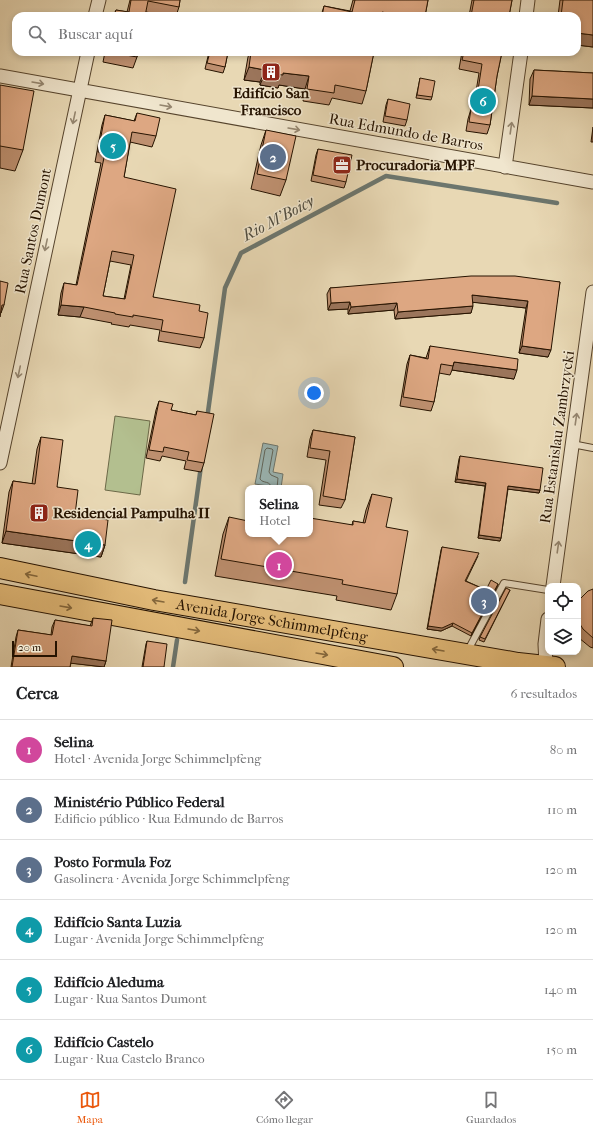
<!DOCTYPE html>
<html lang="es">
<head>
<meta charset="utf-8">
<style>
  body { margin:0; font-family:"IM FELL French Canon",serif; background:#f2f2f2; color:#202124 }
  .controls { position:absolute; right:12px; bottom:12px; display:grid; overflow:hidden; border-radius:8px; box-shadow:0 2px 6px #0003 }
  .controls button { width:36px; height:36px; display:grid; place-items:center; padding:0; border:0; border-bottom:1px solid #e0e0e0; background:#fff; color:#202124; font:20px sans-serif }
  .scale { position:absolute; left:12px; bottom:10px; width:45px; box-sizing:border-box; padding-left:4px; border:2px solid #261300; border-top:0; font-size:11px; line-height:14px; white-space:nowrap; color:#261300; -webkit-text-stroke:3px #f0e6ce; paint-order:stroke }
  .you { position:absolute; left:314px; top:393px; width:14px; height:14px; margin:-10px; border:3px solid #fff; border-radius:50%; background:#1a73e8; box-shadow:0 0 0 6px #1a73e833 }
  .badge { display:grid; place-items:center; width:26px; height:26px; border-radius:50%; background:#ea580c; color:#fff; font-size:13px; font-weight:700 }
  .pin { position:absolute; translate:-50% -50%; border:2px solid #fff; box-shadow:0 1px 4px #0006 }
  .popup { position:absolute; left:245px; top:485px; width:68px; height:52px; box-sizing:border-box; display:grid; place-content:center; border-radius:8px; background:#fff; filter:drop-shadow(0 1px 3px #0005); font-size:13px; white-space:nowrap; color:#757577 }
  .popup b { font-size:15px; color:#202124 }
  .popup::after { content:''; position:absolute; left:50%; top:100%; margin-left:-8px; border:8px solid transparent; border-top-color:#fff }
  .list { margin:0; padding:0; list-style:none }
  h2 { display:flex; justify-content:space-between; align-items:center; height:52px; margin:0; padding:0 16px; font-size:17px }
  h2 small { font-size:13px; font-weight:400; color:#757577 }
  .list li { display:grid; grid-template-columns:26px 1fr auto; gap:12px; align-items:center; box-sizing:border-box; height:60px; padding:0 16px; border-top:1px solid #e0e0e0 }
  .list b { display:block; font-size:15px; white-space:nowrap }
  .list p { margin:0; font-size:13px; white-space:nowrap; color:#757577 }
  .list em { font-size:13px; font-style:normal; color:#757577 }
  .icon { flex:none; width:22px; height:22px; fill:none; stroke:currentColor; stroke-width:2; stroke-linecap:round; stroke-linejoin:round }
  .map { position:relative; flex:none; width:593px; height:667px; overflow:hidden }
  .search { position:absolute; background:#fff; box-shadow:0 2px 6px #0003; left:12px; right:12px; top:12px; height:44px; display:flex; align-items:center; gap:10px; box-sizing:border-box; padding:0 14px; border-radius:12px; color:#757577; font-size:15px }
  .sheet { height:412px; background:#fff }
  nav { display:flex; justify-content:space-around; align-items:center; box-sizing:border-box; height:56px; border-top:1px solid #e0e0e0; background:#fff; font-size:11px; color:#757577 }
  nav a { display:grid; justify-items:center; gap:2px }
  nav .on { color:#ea580c }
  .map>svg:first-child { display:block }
</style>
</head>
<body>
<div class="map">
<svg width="593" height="667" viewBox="0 0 593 667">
  <rect width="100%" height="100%" fill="#e8d8b4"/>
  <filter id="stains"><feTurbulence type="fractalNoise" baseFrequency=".005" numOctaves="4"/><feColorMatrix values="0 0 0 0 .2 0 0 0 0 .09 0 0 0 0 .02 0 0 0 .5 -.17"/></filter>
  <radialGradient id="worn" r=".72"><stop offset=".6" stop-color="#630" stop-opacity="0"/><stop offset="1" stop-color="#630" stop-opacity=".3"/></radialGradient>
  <!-- green -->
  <path fill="#b3bf8f" stroke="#6c6948" d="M 115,416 L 150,421 L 140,495 L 105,490 Z"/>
  <!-- water -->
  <path fill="#9bb8b8" stroke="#6c766e" d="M 263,443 L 278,446 L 273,472 L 283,474 L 281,488 L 255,484 Z"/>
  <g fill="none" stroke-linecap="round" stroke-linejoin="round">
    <!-- shore -->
    <path stroke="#60665c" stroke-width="1" d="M 271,488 C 271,480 263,484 260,479 L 265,450 L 267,448 L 272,449 L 273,450 L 269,472 L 271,475 L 278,478 L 277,488"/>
    <!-- stream -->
    <path stroke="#6c766e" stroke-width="4.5" d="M 207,419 L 225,288 L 241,253 L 386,176 L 557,203
      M 185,582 L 201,466
      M 173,667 L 177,640"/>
    <defs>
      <path id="service" d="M 572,444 L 593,448
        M 467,652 L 504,583 L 548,590"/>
      <path id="minor" d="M 95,16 L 99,0
        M 526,16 L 528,0
        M 0,76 L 593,182
        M 505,167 L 521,52
        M 0,463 L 88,52
        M 553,586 L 593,292
        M 546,666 L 545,644 L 548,619"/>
      <g id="primary">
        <path id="s1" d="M 0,568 L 154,600 L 518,663 L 555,667"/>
        <path d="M 0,594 L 393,667"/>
      </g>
    </defs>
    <!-- service casing -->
    <use href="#service" stroke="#56442d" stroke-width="8"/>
    <!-- minor casing -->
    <use href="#minor" stroke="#56442d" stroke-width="15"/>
    <!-- primary casing -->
    <use href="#primary" stroke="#261300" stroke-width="22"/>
    <!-- service -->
    <use href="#service" stroke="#f0e6ce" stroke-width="6"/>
    <!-- minor -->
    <use href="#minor" stroke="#f0e6ce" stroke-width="13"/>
    <!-- primary -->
    <use href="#primary" stroke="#e4bc7a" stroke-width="20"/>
  </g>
  <!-- wall -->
  <path fill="#be9070" stroke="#261300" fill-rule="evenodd" d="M 130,0 L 180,0 L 179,7 L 176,16 L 168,16 L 146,12 L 145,16 L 113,16 L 116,10 L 127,12 Z
    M 353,0 L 428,0 L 425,16 L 321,16 L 324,6 L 350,11 Z
    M 472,0 L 512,0 L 509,16 L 469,16 Z
    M 560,0 L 593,0 L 593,47 L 577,45 L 577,16 L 558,16 Z
    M 105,52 L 138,52 L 137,57 L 133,68 L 103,62 Z
    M 209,52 L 228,52 L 225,67 L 223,73 L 205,69 Z
    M 250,52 L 303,52 L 313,53 L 313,52 L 374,52 L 366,91 L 362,104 L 332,98 L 329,105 L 303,101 L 305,89 L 279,85 L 278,88 L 260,85 L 260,82 L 244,80 L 248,57 Z
    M 462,52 L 502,52 L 497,76 L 490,125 L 487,134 L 466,131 L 468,119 L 471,109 L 473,110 L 479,73 L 459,69 Z
    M 534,70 L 593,73 L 593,108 L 529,105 L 530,79 Z
    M 420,78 L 432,97 L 431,100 L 416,98 Z
    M 0,85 L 23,150 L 15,171 L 0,168 Z
    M 388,99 L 407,120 L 405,126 L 383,122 L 386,105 Z
    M 137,113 L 156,136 L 152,147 L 130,142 L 124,177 L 153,297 L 199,311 L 204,338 L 200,348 L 158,341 L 160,330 L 130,325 L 129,327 L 111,324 L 112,323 L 80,317 L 58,315 L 61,293 L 64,283 L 76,285 L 101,163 L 95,162 L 102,125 L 105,115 L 134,121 ZM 110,261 L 131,265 L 124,299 L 103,296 Z
    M 593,127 L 593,142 L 591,142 Z
    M 266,130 L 286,180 L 280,196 L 251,189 L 261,145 Z
    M 318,149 L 346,182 L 344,188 L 311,181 L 316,155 Z
    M 0,281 L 4,305 L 1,313 Z
    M 560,282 L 548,357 L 519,353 L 526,308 L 473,302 L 471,313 L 395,319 L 394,310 L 348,314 L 348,309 L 328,310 L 327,294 L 330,288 Z
    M 430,346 L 514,379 L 452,370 L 450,375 L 439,373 L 434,402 L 431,411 L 400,406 L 407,364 L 410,355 L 426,358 Z
    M 159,401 L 171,410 L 196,415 L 197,411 L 204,463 L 201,472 L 184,469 L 186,461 L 162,456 L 160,461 L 146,458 L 156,410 Z
    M 313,430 L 355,437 L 345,500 L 341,508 L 319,505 L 326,460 L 307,457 L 310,439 Z
    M 41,437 L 57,487 L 75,515 L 105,545 L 101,557 L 2,543 L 9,492 L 13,481 L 32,484 L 37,449 Z
    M 460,456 L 540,490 L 539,493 L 508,489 L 501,538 L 500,541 L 478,538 L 485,486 L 455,482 L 459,459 Z
    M 372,494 L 386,527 L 397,594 L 391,610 L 336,600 L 337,596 L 215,576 L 223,534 L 229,517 L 248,534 L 352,525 L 353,521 L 363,523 L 366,510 Z
    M 442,547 L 478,556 L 466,581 L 486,590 L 498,584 L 471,636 L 452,626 L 441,631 L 427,629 L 441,550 Z
    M 593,589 L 593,648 L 590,647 L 579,638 L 578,635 L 578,604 Z
    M 510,590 L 484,642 L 479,640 L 480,637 Z
    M 93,618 L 106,661 L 104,667 L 71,663 L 70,667 L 11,667 L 16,637 L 18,630 L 51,635 L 52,627 L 55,620 L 90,626 Z
    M 147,641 L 164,667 L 142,667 L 146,644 Z"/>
  <!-- shaded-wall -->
  <path fill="#9b755b" stroke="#261300" d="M 577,33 L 593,35 L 593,47 L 577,45 Z
    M 249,67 L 265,70 L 260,82 L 244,80 Z
    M 265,73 L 283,73 L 309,76 L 305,89 L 279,85 L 278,88 L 260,85 Z
    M 532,96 L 593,99 L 593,108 L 529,105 Z
    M 472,295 L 528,301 L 526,308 L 470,302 Z
    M 350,302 L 348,309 L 328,310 L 331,303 Z
    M 397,303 L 394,310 L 348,314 L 351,307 Z
    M 61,305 L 84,307 L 80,317 L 58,315 Z
    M 473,306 L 471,313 L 395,319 L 398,312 Z
    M 522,346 L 551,350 L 548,357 L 519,353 Z
    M 454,362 L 517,370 L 514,379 L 452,370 Z
    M 457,479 L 486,483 L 485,486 L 455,482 Z
    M 508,486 L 540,490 L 539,493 L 507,489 Z
    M 6,531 L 105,545 L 101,557 L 2,543 Z
    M 479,535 L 501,538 L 500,541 L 478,538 Z
    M 498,584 L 497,587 L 471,636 L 472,633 Z
    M 453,623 L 452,626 L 441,631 L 427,629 L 428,626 Z
    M 72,656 L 106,661 L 104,667 L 69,663 Z"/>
  <!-- building -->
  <path fill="#dda782" stroke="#261300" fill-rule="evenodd" d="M 131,0 L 180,0 L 179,7 L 148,1 L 145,16 L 114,16 L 116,10 L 129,12 Z
    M 355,0 L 428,0 L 425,16 L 401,16 L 382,12 L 381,16 L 322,16 L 324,6 L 352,12 Z
    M 474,0 L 512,0 L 509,16 L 471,16 Z
    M 563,0 L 593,0 L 593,35 L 577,33 L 577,16 L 561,16 Z
    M 109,52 L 138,52 L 137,57 Z
    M 210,52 L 228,52 L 225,67 L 207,63 Z
    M 251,52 L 303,52 L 315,54 L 315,52 L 374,52 L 366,91 L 335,85 L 334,93 L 307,89 L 309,76 L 283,73 L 283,75 L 265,73 L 265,70 L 249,67 Z
    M 464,52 L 502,52 L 497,76 L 490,125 L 469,122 L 471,109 L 475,110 L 482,64 L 462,60 Z
    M 534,70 L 593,73 L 593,99 L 532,96 Z
    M 420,78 L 435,81 L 432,97 L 417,95 Z
    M 0,85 L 34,91 L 23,150 L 0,146 Z
    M 388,99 L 410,104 L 407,120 L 385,116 Z
    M 137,113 L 160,118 L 156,136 L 132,132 L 124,177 L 176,189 L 153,297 L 200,305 L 199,311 L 208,313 L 204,338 L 161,331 L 163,320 L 133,315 L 133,317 L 115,314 L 115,313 L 84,307 L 61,305 L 64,283 L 77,285 L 105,153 L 98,152 L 105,115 L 135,121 ZM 112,251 L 134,255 L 125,299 L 103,296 Z
    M 266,130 L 296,136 L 286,180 L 257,174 Z
    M 318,149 L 352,155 L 346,182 L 313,175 Z
    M 471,276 L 515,276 L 560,282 L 551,350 L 522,346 L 528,301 L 472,295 L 473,306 L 398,312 L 397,303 L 351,307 L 350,302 L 331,303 L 330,288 Z
    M 0,281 L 8,283 L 4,305 L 2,305 L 0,317 Z
    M 430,346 L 518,359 L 517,370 L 454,362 L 453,366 L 441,364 L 434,402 L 403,397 L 410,355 L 428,359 Z
    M 159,401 L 173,404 L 171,410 L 196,415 L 197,411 L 214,414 L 204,463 L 187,460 L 189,452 L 164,447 L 163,452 L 149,450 Z
    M 313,430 L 355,437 L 345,500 L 323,496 L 330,451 L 310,448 Z
    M 41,437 L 63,440 L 57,487 L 78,490 L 75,515 L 108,520 L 105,545 L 6,531 L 13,481 L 35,484 Z
    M 460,456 L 543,468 L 540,490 L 508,486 L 501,538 L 479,535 L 486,483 L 457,479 Z
    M 372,494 L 392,498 L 386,527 L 408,531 L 397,594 L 342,584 L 343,580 L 221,559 L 229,517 L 248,521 L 248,534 L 310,534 L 310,518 L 353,525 L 353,521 L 365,523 Z
    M 442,547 L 479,553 L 465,581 L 486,590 L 491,580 L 498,584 L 472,633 L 453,623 L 442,628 L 428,626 Z
    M 506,588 L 510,590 L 485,639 L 480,637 Z
    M 593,589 L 593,638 L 583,629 L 578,621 L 578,604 L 579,600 L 588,591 Z
    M 93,618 L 112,620 L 106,661 L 72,656 L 70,667 L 12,667 L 18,630 L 52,635 L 55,620 L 92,626 Z
    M 147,641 L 167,644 L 164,667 L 143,667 Z"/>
  <!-- one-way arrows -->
  <defs><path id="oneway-shaft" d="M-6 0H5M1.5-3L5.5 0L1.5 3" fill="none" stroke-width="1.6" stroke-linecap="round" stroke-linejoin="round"/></defs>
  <g stroke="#958771">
    <use href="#oneway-shaft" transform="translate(38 83) rotate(10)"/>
    <use href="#oneway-shaft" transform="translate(166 106) rotate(10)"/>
    <use href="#oneway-shaft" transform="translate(74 118) rotate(102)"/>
    <use href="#oneway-shaft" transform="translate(511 128) rotate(-82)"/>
    <use href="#oneway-shaft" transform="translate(294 129) rotate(10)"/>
    <use href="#oneway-shaft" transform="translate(46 245) rotate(102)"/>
    <use href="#oneway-shaft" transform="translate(19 372) rotate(102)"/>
    <use href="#oneway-shaft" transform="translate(576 419) rotate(-82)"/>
    <use href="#oneway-shaft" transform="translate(558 547) rotate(-82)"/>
  </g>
  <g stroke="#85683d">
    <use href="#oneway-shaft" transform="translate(31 575) rotate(-168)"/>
    <use href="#oneway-shaft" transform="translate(158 601) rotate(-170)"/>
    <use href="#oneway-shaft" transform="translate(66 607) rotate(10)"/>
    <use href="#oneway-shaft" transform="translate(194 630) rotate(10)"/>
    <use href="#oneway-shaft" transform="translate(438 650) rotate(-170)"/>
    <use href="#oneway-shaft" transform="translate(322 654) rotate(10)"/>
  </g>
  <!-- icons -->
  <defs>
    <symbol id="building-square" viewBox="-11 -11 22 22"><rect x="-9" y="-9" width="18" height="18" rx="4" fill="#8f2418" stroke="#f0e6ce"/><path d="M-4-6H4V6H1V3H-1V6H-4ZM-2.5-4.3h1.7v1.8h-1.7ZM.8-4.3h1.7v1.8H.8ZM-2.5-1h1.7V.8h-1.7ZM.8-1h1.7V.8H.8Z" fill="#fff"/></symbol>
    <symbol id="office-square" viewBox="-11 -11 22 22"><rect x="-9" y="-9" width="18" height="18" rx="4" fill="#8f2418" stroke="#f0e6ce"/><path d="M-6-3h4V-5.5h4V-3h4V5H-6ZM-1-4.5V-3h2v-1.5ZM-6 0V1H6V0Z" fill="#fff"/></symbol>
  </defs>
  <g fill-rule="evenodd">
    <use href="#building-square" x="260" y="61" width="22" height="22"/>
    <use href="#office-square" x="331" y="154" width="22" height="22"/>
    <use href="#building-square" x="28" y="502" width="22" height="22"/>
  </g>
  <g text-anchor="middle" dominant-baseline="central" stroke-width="3" stroke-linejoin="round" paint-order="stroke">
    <!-- poi labels -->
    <g font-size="15" font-weight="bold" fill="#261300" stroke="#f0e6ce" text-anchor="start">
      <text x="271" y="93" text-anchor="middle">Edifício San<tspan x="271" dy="17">Francisco</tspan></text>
      <text x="356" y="165">Procuradoria MPF</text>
      <text x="53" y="513">Residencial Pampulha II</text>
    </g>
    <!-- street labels -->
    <g font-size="15" fill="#261300" stroke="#f0e6ce">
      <text transform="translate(406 132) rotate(10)">Rua Edmundo de Barros</text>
      <text transform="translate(33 231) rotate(-78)">Rua Santos Dumont</text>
      <text transform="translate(557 437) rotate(-82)">Rua Estanislau Zambrzycki</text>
      <text stroke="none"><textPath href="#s1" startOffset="277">Avenida Jorge Schimmelpfeng</textPath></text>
    </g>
    <!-- water labels -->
    <g font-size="16" font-style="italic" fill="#4f4d40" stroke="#f0e6ce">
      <text transform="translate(278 218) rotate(-28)">Rio M'Boicy</text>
    </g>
  </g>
  <rect width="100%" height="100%" filter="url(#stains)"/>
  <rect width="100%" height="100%" fill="url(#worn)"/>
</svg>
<div class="controls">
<button><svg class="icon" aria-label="locate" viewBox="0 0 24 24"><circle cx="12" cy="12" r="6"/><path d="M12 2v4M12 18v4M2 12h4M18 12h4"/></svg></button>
<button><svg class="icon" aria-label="layers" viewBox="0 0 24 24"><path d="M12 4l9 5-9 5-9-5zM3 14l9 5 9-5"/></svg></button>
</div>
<div class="scale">20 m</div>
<div class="you"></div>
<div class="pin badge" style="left:279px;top:565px;background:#d1479c">1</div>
<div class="popup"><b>Selina</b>Hotel</div>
<div class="pin badge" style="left:273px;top:157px;background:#5c6f8a">2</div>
<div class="pin badge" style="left:484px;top:601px;background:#5c6f8a">3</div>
<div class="pin badge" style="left:88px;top:544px;background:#0f9aa8">4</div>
<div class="pin badge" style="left:113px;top:146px;background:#0f9aa8">5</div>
<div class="pin badge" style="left:483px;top:101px;background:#0f9aa8">6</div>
<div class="search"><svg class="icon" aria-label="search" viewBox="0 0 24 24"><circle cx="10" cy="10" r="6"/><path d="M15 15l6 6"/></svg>Buscar aquí</div>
</div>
<section class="sheet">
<h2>Cerca<small>6 resultados</small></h2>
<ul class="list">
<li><span class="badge" style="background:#d1479c">1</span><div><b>Selina</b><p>Hotel · Avenida Jorge Schimmelpfeng</p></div><em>80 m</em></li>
<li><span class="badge" style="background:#5c6f8a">2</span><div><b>Ministério Público Federal</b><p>Edificio público · Rua Edmundo de Barros</p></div><em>110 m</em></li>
<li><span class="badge" style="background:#5c6f8a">3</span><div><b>Posto Formula Foz</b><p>Gasolinera · Avenida Jorge Schimmelpfeng</p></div><em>120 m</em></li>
<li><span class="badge" style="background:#0f9aa8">4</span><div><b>Edifício Santa Luzia</b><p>Lugar · Avenida Jorge Schimmelpfeng</p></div><em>120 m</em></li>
<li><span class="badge" style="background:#0f9aa8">5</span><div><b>Edifício Aleduma</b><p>Lugar · Rua Santos Dumont</p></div><em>140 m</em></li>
<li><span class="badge" style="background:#0f9aa8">6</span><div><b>Edifício Castelo</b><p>Lugar · Rua Castelo Branco</p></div><em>150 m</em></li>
</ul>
</section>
<nav>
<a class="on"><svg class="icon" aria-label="map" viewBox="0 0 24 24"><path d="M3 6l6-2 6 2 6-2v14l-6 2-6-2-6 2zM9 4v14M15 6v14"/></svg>Mapa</a>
<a><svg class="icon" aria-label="directions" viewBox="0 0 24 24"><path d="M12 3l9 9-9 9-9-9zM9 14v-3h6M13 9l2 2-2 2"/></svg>Cómo llegar</a>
<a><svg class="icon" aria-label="saved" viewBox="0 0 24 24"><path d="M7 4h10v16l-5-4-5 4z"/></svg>Guardados</a>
</nav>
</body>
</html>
